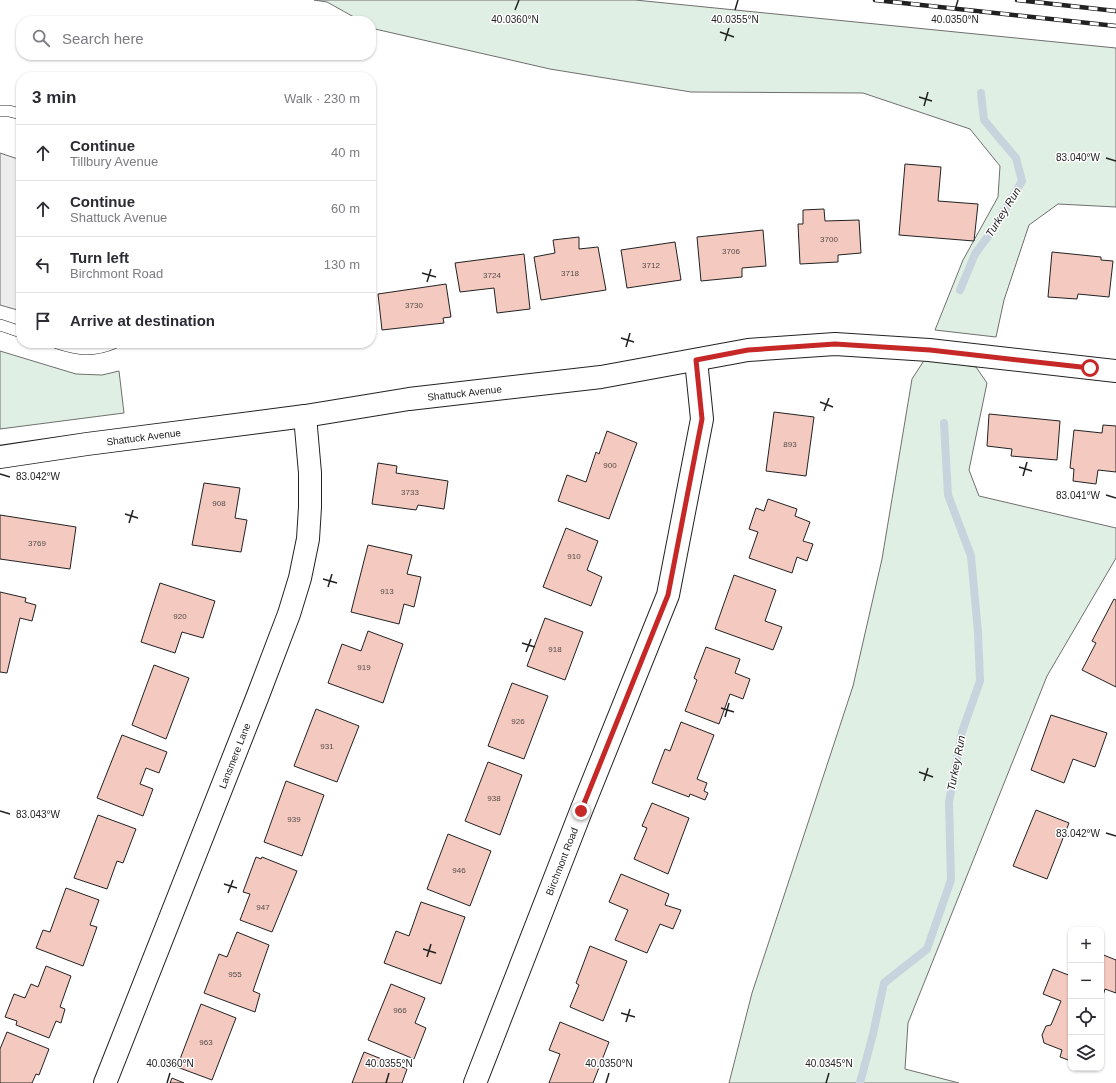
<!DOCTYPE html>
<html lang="en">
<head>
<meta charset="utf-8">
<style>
  body { margin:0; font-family:Helvetica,sans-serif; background:#f7f7f7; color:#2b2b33 }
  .controls { position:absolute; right:12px; bottom:12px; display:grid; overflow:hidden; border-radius:8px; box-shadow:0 1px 3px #0004 }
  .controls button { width:36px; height:36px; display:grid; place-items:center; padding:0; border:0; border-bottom:1px solid #e1e1e2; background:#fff; color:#2b2b33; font:20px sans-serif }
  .stop { position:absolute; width:12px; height:12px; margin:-9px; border:3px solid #c62828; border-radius:50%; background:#fff }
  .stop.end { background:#c62828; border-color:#fff; box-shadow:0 1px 4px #0008 }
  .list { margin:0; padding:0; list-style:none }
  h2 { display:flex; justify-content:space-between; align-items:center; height:52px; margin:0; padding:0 16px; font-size:17px }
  h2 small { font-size:13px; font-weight:400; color:#7c7c81 }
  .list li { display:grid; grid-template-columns:26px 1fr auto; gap:12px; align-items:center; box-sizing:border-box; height:56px; padding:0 16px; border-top:1px solid #e1e1e2 }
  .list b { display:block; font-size:15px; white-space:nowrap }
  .list p { margin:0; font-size:13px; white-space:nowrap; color:#7c7c81 }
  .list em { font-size:13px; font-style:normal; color:#7c7c81 }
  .icon { flex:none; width:22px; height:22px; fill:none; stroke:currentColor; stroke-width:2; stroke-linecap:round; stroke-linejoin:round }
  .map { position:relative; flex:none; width:1116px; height:1083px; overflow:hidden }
  .search { position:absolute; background:#fff; box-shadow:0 1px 3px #0004; left:16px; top:16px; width:360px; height:44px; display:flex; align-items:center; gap:10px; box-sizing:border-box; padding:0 14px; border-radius:16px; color:#7c7c81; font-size:15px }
  .panel { position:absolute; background:#fff; box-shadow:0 1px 3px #0004; left:16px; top:72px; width:360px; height:276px; border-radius:16px }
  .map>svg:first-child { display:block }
</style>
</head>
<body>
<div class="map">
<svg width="1116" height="1083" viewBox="0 0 1116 1083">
  <rect width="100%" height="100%" fill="#fff"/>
  <!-- green -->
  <path fill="#e0efe3" stroke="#6f6f6f" d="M 314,0 L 635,0 L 1116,48 L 1116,207 L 1058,204 L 1029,225 L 1004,300 L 996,337 L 935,330 L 963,260 L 998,197 L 1000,166 L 970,129 L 863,93 L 691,92 L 550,69 L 375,29 L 371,27 L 371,21 L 361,21 L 327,2 Z
    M 0,351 L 76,374 L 102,375 L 119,371 L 124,413 L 0,429 Z
    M 925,359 L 976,367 L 987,383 L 969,470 L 979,496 L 1116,528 L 1116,558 L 1047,676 L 908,1023 L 905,1069 L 959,1083 L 729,1083 L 752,993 L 853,686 L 882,559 L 912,379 Z"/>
  <!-- parking -->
  <path fill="#ededed" stroke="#6f6f6f" d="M 0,153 L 21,160 L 21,311 L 0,305 Z"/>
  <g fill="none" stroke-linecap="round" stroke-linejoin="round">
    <!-- stream -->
    <path stroke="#c7d3dd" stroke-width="8" d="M 960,290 L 975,254 L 992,231 L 1022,181 L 1016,158 L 984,120 L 981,93
      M 860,1083 L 873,1034 L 884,983 L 927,949 L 951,880 L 949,802 L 962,732 L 980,681 L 978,632 L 971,556 L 948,495 L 944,423"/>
  </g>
  <!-- building -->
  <path fill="#f3c9c0" stroke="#222" d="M 905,164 L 941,167 L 938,201 L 978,204 L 974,241 L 899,235 Z
    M 824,209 L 825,221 L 859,220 L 861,253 L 838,255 L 838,262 L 800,264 L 798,224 L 803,224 L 803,210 Z
    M 763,230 L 766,266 L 742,268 L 742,277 L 701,281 L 697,237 Z
    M 579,237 L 579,249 L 598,247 L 606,290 L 541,300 L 534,257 L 555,253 L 553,240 Z
    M 675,242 L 681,280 L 627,288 L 621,250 Z
    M 1052,252 L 1101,257 L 1101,260 L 1113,261 L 1109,297 L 1078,294 L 1077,299 L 1048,297 Z
    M 524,254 L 530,309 L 497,313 L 494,288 L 460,292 L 455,263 Z
    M 446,284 L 451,317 L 443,318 L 444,323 L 382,330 L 378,294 Z
    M 774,412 L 814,417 L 806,476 L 766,471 Z
    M 989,414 L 1060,421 L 1057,460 L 1011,456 L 1012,449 L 987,446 Z
    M 1103,425 L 1116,426 L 1116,472 L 1098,470 L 1096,484 L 1073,481 L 1074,469 L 1070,468 L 1074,430 L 1102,433 Z
    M 607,431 L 637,443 L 609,519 L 558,501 L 567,475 L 586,482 L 596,452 L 599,454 Z
    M 378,463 L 397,466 L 396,473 L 448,481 L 444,509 L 418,505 L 416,510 L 372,504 Z
    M 204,483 L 240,488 L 235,518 L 247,520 L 241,552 L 192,545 Z
    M 768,499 L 797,509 L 795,516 L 810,522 L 803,541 L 813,544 L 807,561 L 797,557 L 792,573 L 749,558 L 758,532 L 749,529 L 756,508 L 764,511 Z
    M 0,515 L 76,527 L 70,569 L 0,559 Z
    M 566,528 L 598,541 L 587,570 L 602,577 L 591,606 L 543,587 Z
    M 368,545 L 412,555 L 407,574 L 421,577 L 414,607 L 404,604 L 399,624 L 351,612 Z
    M 734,575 L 776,590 L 765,621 L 782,627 L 773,650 L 715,629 Z
    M 160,583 L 215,601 L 203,638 L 182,632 L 175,653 L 141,642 Z
    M 0,592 L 26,598 L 25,602 L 36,605 L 32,621 L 20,618 L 7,673 L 0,672 Z
    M 1114,599 L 1116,600 L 1116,687 L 1082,670 L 1096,643 L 1092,641 Z
    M 545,618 L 583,632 L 565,680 L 527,666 Z
    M 368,631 L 403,644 L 383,703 L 328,683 L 342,644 L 361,651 Z
    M 706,647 L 740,659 L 735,673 L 750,679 L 743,699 L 730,694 L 719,724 L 685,711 L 697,680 L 694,678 Z
    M 154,665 L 189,678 L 166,739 L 132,725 Z
    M 512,683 L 548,696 L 524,759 L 488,746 Z
    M 316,709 L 359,726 L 337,782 L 294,766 Z
    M 1051,715 L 1107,733 L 1095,767 L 1073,759 L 1064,783 L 1031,770 Z
    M 681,722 L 714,735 L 697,779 L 707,783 L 704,791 L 708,793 L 705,800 L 690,794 L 689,797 L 652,783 L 665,749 L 670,751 Z
    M 122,735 L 167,752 L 159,773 L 146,768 L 140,784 L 153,789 L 143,816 L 97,798 Z
    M 488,762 L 522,775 L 500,835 L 465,821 Z
    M 286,781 L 324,795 L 302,856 L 264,842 Z
    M 652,803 L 689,818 L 668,874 L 634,859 L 647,828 L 642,826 Z
    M 1036,810 L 1069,823 L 1047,879 L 1013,866 Z
    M 98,815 L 136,829 L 123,863 L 117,861 L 107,889 L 74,878 Z
    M 448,834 L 491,851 L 470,906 L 427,889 Z
    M 256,857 L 261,859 L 262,857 L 297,871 L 272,932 L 240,920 L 250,894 L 243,892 Z
    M 621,874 L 669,894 L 665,905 L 681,910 L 673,929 L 660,924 L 647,953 L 615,940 L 628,910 L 609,902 Z
    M 66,888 L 99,900 L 90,925 L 97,927 L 83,966 L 36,948 L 43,930 L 50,932 Z
    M 421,902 L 465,917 L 441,984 L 384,963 L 396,931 L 409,936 Z
    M 237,932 L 269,945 L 253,991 L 260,994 L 255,1012 L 204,993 L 219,954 L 227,957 Z
    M 590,946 L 627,961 L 603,1021 L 570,1007 L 579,985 L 576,983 Z
    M 1101,954 L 1116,960 L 1116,993 L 1105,989 L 1101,1002 Z
    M 46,966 L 71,976 L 60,1007 L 65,1009 L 61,1023 L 56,1021 L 49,1038 L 16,1025 L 17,1021 L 5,1017 L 14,994 L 25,998 L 31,984 L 38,987 Z
    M 1053,969 L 1071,976 L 1071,1061 L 1060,1057 L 1062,1050 L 1044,1043 L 1042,1035 L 1046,1026 L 1051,1025 L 1061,1001 L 1043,994 Z
    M 391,984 L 425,998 L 415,1023 L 426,1028 L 414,1059 L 368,1040 Z
    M 201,1004 L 236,1018 L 212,1080 L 177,1067 Z
    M 560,1022 L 609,1042 L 593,1083 L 549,1083 L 560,1054 L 549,1050 Z
    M 7,1032 L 49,1049 L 39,1075 L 36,1074 L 32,1083 L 0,1083 L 0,1049 Z
    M 364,1052 L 407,1069 L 402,1083 L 352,1083 Z
    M 172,1078 L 184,1083 L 170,1083 Z"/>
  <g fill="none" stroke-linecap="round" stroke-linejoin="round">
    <defs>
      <path id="service" d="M 0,111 L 9,111 L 21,114
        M 0,325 L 21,332
        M 57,343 C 79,350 93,352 114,343"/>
      <g id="minor">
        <path id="s1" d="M 0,457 L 87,444 L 305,416 L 409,399 L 601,377 L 748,350 L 835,344 L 929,350 L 1116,371"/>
        <path id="s2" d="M 105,1083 L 257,698 L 289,614 L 300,578 L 308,539 L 310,507 L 310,473 L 305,416"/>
        <path id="s3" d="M 475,1083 L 581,811 L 668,595 L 702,419 L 696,360"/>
      </g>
    </defs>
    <!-- service casing -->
    <use href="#service" stroke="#222" stroke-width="12"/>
    <!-- minor casing -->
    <use href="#minor" stroke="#222" stroke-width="24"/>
    <!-- service -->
    <use href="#service" stroke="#fff" stroke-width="11"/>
    <!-- minor -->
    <use href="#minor" stroke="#fff" stroke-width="22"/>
    <defs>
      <path id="rail" d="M 875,0 L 1116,26
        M 1017,0 L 1116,11"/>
    </defs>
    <!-- rail casing -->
    <use href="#rail" stroke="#222" stroke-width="4.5"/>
    <!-- rail -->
    <use href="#rail" stroke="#fff" stroke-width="3" stroke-dasharray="9" stroke-linecap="butt"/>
  </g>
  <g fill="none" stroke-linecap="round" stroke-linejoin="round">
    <!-- route -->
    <path stroke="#c62828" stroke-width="5" d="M 581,811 L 668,595 L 702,419 L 696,360 L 748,350 L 835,344 L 930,350 L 1090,368"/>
  </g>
  <!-- ticks -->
  <path fill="none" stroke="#222" stroke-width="1.5" d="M 515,10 L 519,0M 735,10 L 738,0M 955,10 L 958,0M 720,32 L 734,37M 725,41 L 729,28M 919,97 L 932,101M 924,106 L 928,92M 1106,158 L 1116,161M 422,273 L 436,277M 427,282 L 431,269M 621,338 L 634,342M 626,347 L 630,333M 820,402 L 833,407M 824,411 L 829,398M 1019,467 L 1032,471M 0,474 L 10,477M 1023,476 L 1027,462M 1106,495 L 1116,498M 125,514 L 138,518M 129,523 L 133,510M 323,579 L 337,583M 328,587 L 332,574M 522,643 L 535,647M 526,652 L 531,639M 721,708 L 734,712M 725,717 L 729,703M 919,772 L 933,777M 924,781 L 928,768M 0,811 L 10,814M 1106,833 L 1116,836M 224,884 L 237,888M 228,893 L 233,880M 423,949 L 436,953M 427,957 L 431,944M 621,1013 L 635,1017M 626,1022 L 630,1009M 167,1083 L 170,1073M 386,1083 L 389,1073M 606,1083 L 609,1073M 826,1083 L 829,1073"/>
  <g text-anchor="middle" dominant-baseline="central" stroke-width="3" stroke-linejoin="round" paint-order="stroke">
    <!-- number labels -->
    <g font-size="8" fill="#564c4a">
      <text x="829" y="239">3700</text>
      <text x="731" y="251">3706</text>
      <text x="651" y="265">3712</text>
      <text x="570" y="273">3718</text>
      <text x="492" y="275">3724</text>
      <text x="414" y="305">3730</text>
      <text x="790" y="444">893</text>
      <text x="610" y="465">900</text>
      <text x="410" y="492">3733</text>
      <text x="219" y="503">908</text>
      <text x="37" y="543">3769</text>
      <text x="574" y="556">910</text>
      <text x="387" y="591">913</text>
      <text x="180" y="616">920</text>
      <text x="555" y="649">918</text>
      <text x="364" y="667">919</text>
      <text x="518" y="721">926</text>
      <text x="327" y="746">931</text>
      <text x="494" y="798">938</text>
      <text x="294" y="819">939</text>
      <text x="459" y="870">946</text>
      <text x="263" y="907">947</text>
      <text x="235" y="974">955</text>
      <text x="400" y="1010">966</text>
      <text x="206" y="1042">963</text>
    </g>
    <!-- street labels -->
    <g font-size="10" fill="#222" stroke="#fff">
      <text stroke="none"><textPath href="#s1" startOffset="469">Shattuck Avenue</textPath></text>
      <text stroke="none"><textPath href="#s1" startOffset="145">Shattuck Avenue</textPath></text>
      <text stroke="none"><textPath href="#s2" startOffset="352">Lansmere Lane</textPath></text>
      <text stroke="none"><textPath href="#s3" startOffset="238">Birchmont Road</textPath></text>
    </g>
    <!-- water labels -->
    <g font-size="11" font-style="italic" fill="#222" stroke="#fff">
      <text transform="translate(1003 212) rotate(-58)">Turkey Run</text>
      <text transform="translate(956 763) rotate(-79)">Turkey Run</text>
    </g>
  </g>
  <g font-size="10" text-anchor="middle" fill="#222" stroke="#fff" stroke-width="3" stroke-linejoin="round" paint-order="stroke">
    <text x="515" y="23">40.0360°N</text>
    <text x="735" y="23">40.0355°N</text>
    <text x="955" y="23">40.0350°N</text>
    <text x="1078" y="161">83.040°W</text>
    <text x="38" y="480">83.042°W</text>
    <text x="1078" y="499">83.041°W</text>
    <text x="38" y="818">83.043°W</text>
    <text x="1078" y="837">83.042°W</text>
    <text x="170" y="1067">40.0360°N</text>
    <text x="389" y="1067">40.0355°N</text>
    <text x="609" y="1067">40.0350°N</text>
    <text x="829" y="1067">40.0345°N</text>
  </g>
</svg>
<div class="controls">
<button>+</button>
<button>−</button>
<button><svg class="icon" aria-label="locate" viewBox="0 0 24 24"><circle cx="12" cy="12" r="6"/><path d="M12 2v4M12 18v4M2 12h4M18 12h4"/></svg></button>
<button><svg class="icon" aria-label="layers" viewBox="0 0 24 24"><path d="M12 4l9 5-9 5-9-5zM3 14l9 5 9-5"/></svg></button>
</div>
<div class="stop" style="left:1090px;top:368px"></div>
<div class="stop end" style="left:581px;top:811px"></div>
<div class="search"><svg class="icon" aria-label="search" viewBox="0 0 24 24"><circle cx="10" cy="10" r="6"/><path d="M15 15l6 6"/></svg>Search here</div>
<section class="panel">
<h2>3 min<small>Walk · 230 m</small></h2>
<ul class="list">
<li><svg class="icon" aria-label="ahead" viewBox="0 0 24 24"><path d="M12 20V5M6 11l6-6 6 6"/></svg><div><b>Continue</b><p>Tillbury Avenue</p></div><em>40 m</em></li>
<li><svg class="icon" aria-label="ahead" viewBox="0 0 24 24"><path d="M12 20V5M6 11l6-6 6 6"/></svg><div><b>Continue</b><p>Shattuck Avenue</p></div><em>60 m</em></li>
<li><svg class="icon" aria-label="left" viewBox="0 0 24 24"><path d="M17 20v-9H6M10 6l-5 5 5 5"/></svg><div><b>Turn left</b><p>Birchmont Road</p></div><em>130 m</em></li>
<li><svg class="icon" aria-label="arrive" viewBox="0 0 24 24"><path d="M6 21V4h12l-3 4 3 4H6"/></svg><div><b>Arrive at destination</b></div></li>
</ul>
</section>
</div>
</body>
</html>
